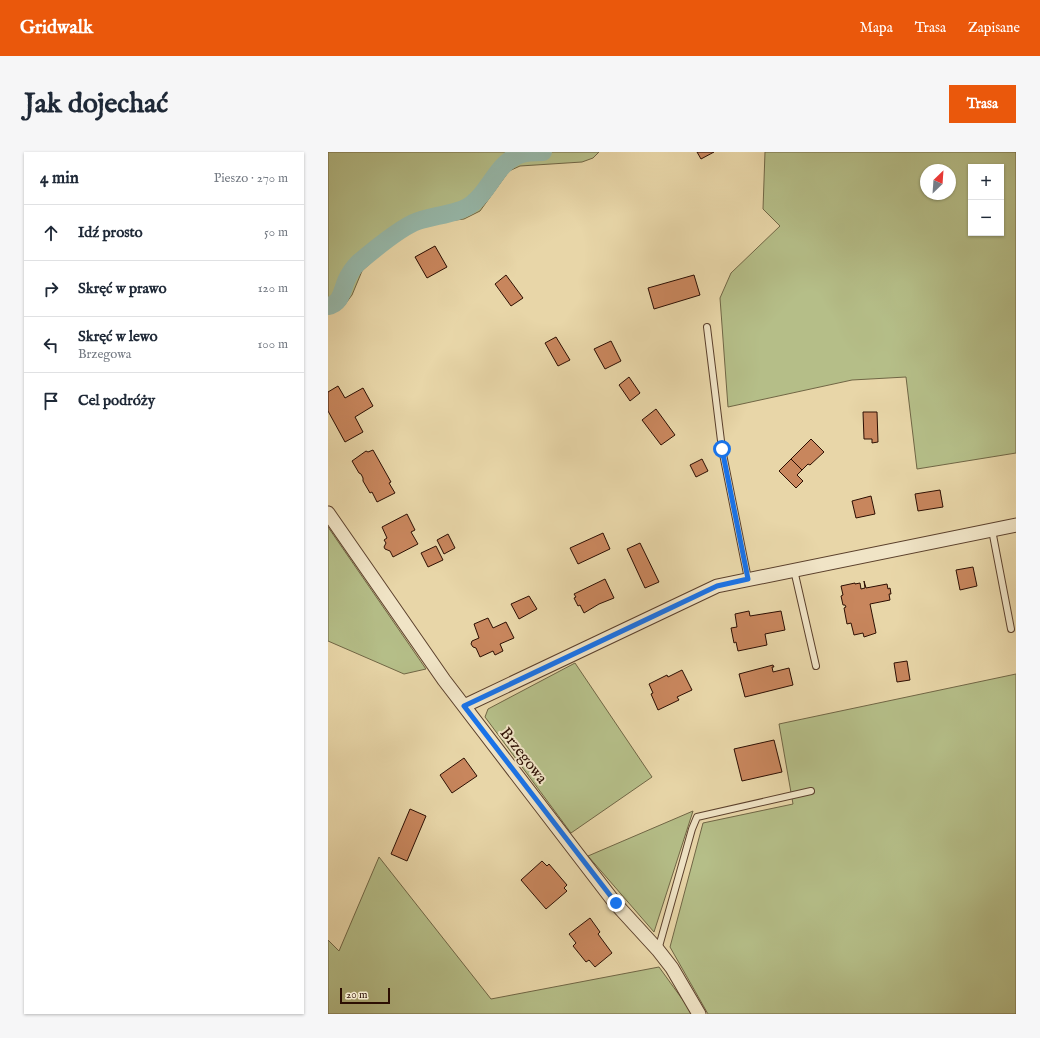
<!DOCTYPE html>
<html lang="pl">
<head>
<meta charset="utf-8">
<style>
  body { margin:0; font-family:"IM FELL English",serif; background:#f6f6f7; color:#1f2937 }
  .controls { position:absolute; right:12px; top:12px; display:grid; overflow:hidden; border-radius:0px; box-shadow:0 1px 3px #0004 }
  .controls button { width:36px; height:36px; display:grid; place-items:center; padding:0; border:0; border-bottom:1px solid #e0e1e3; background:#fff; color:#1f2937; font:20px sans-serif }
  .compass { position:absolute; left:592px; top:12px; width:36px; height:36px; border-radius:50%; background:#fff; box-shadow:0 1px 3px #0004; rotate:25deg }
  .scale { position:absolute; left:12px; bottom:10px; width:50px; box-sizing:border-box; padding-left:4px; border:2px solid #2c0e02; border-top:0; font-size:11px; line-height:14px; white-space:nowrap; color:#2c0e02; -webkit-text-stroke:3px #f0e4c6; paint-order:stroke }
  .stop { position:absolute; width:12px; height:12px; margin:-9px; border:3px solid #1a73e8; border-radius:50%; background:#fff }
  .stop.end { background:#1a73e8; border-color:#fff; box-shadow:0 1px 4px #0008 }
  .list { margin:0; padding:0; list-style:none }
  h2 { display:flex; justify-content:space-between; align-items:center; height:52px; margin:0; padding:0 16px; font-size:17px }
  h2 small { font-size:13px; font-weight:400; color:#747a83 }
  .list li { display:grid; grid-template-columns:26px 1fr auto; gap:12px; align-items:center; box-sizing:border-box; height:56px; padding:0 16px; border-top:1px solid #e0e1e3 }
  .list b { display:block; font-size:15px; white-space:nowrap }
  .list p { margin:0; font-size:13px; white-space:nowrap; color:#747a83 }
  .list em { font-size:13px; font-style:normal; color:#747a83 }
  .icon { flex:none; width:22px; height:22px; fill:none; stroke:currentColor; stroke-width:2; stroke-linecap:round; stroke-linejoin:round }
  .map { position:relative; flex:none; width:688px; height:862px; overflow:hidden; border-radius:0px }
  header { display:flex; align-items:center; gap:24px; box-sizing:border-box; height:56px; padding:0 20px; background:#ea580c; color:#fff }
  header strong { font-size:19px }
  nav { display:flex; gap:22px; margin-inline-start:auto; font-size:14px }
  .intro { display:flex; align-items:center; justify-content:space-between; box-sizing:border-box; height:96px; padding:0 24px }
  h1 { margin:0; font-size:28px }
  .button { padding:10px 18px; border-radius:0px; background:#ea580c; color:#fff; font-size:14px; font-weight:700 }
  main { display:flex; gap:24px; padding:0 24px }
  aside { flex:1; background:#fff; border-radius:0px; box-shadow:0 1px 3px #0004 }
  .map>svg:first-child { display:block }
</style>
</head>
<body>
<header>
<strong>Gridwalk</strong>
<nav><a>Mapa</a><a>Trasa</a><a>Zapisane</a></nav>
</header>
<div class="intro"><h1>Jak dojechać</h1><a class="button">Trasa</a></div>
<main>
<aside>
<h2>4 min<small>Pieszo · 270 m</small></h2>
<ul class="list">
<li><svg class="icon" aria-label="ahead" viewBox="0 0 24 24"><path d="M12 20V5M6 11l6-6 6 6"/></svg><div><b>Idź prosto</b></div><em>50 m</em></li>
<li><svg class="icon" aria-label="right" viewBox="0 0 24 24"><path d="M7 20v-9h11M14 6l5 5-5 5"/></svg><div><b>Skręć w prawo</b></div><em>120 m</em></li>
<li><svg class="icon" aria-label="left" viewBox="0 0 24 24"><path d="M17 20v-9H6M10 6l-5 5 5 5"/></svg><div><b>Skręć w lewo</b><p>Brzegowa</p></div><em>100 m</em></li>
<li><svg class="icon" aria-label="arrive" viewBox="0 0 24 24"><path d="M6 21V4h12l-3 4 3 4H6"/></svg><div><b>Cel podróży</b></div></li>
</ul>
</aside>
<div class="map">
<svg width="688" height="862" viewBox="0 0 688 862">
  <rect width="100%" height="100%" fill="#e8d6a8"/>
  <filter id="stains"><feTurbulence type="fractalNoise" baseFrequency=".005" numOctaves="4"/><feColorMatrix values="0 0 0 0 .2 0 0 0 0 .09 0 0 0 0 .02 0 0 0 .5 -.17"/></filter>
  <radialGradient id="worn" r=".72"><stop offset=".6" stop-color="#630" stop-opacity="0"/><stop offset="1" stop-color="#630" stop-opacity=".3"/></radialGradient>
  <!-- green -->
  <path fill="#b5be88" stroke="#706645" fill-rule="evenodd" d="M 0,0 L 271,0 L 265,6 L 254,10 L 192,14 L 181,19 L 152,59 L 136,67 L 102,71 L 80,80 L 53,101 L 34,119 L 24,143 L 15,155 L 4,161 L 0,161 Z
    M 437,0 L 688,0 L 688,301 L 589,317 L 578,225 L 524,228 L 400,255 L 392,146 L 403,121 L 452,74 L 435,57 ZM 643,15 L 673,15 L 673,81 L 643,81 ZM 598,18 L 622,18 L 622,42 L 598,42 Z
    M 0,375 L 98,517 L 76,522 L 0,489 Z
    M 247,511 L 324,625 L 243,681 L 157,565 L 160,557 Z
    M 688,522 L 688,862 L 380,862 L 342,795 L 375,671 L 465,652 L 451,572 Z
    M 365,659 L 326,780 L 260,704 Z
    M 51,705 L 163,847 L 331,815 L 365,862 L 0,862 L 0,788 L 11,799 Z"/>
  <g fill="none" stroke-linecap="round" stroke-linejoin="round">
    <!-- canal -->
    <path stroke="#97b9ab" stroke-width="18" d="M 0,154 C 13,152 14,139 18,129 C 21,122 25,116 30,111 C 43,100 75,74 90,69 C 107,63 132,62 145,51 C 162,38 169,11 191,3 C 198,0 207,0 215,0"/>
  </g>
  <!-- building -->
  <path fill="#c8865d" stroke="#2c0e02" d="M 369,0 L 386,0 L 373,7 Z
    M 107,94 L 119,115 L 99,126 L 87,105 Z
    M 178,123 L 195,146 L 183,154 L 167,132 Z
    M 366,123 L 372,143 L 326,157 L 320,136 Z
    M 228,185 L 242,208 L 230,214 L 217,191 Z
    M 283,189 L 293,209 L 277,217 L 266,197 Z
    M 301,225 L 312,241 L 302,249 L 291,233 Z
    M 10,234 L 17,246 L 35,236 L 45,254 L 27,265 L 35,280 L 17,290 L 0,259 L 0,240 Z
    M 328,257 L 347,283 L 333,293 L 314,268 Z
    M 535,260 L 549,260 L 550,290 L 544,291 L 544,287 L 536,287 Z
    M 483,287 L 496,300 L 482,313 L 480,312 L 474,318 L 463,307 Z
    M 45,298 L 63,330 L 61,331 L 67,341 L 49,350 L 44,340 L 42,341 L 35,329 L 35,326 L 33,322 L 31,321 L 24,309 L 38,299 L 40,300 Z
    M 374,307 L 380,319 L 368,325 L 362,313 Z
    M 463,307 L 474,318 L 469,323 L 475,329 L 468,336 L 451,319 Z
    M 612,338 L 615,355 L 590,359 L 587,342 Z
    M 543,344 L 547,362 L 528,366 L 524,349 Z
    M 79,362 L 87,378 L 83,380 L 90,392 L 65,405 L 62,399 L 57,397 L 56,395 L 58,391 L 56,388 L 59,386 L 54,375 Z
    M 275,381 L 282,397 L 250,412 L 242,396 Z
    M 120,382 L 127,396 L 116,402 L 109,388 Z
    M 312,391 L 331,430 L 317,436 L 299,397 Z
    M 108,394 L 115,408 L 100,415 L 93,401 Z
    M 645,415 L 649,434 L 632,438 L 628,418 Z
    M 277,427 L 286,446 L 271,452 L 256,461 L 252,453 L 250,454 L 246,446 L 248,445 L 246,442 Z
    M 536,429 L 538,436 L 559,432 L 560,437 L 562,436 L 563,442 L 561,442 L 562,448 L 542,452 L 548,481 L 536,485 L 535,481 L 526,483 L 523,471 L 519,472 L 516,456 L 518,455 L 517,453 L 515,453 L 513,444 L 515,443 L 513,434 L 527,431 L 527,432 L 532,431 L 533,437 L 537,436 Z
    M 201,444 L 209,457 L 191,467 L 183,452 Z
    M 421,459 L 422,464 L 453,459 L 457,478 L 437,482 L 439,493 L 410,499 L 408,490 L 406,491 L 403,476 L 409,475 L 407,462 Z
    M 160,466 L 165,476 L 178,470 L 186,486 L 172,492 L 175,499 L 167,503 L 165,499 L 152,505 L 148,496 L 145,495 L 143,492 L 144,489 L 151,486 L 146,472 Z
    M 579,509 L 582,528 L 569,530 L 566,511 Z
    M 445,513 L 446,515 L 444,515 L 445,520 L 461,516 L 465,533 L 417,545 L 411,522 Z
    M 354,518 L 364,538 L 349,545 L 351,548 L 330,558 L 323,542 L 325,541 L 321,532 L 339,523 L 340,525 Z
    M 446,588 L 454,620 L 414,629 L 406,597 Z
    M 136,606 L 149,624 L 124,641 L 112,623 Z
    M 82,657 L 98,664 L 79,709 L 63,702 Z
    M 214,709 L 219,714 L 221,712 L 239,733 L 236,736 L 239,739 L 218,757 L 193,728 Z
    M 262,766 L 272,780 L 270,782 L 284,801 L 267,815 L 261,808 L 258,810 L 245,794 L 248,791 L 241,782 Z"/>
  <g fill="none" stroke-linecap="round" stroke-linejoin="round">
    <defs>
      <path id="lane" d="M 379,175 L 394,297 L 420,427
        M 664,378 L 683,477
        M 466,418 L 488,514
        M 330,798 L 364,677 L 369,665 L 483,639"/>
      <path id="street" d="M 0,361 L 116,528 L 287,751 L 330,798 L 344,816 L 371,862
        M 136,554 L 389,434 L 688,373"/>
    </defs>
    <!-- lane casing -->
    <use href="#lane" stroke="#5b402c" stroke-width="8"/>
    <!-- street casing -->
    <use href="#street" stroke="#5b402c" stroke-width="15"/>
    <!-- lane -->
    <use href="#lane" stroke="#f0e4c6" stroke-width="6"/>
    <!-- street -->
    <use href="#street" stroke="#f0e4c6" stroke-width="13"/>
  </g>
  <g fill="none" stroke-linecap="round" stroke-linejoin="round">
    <!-- route -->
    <path stroke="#1a73e8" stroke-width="5" d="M 288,751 L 136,554 L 389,434 L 420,427 L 394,297"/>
  </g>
  <g text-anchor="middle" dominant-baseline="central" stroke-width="4" stroke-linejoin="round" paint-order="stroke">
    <!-- street labels -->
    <g font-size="16" fill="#2c0e02" stroke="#f0e4c6">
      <text transform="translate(195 604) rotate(52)">Brzegowa</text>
    </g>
  </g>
  <rect width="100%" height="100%" filter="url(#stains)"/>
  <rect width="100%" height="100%" fill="url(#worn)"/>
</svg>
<div class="controls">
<button>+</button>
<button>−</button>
</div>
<svg class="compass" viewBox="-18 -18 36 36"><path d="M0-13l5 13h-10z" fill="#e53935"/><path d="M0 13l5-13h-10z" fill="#747a83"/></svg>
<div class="scale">20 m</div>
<div class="stop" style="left:394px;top:297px"></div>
<div class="stop end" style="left:288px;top:751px"></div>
</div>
</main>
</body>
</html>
